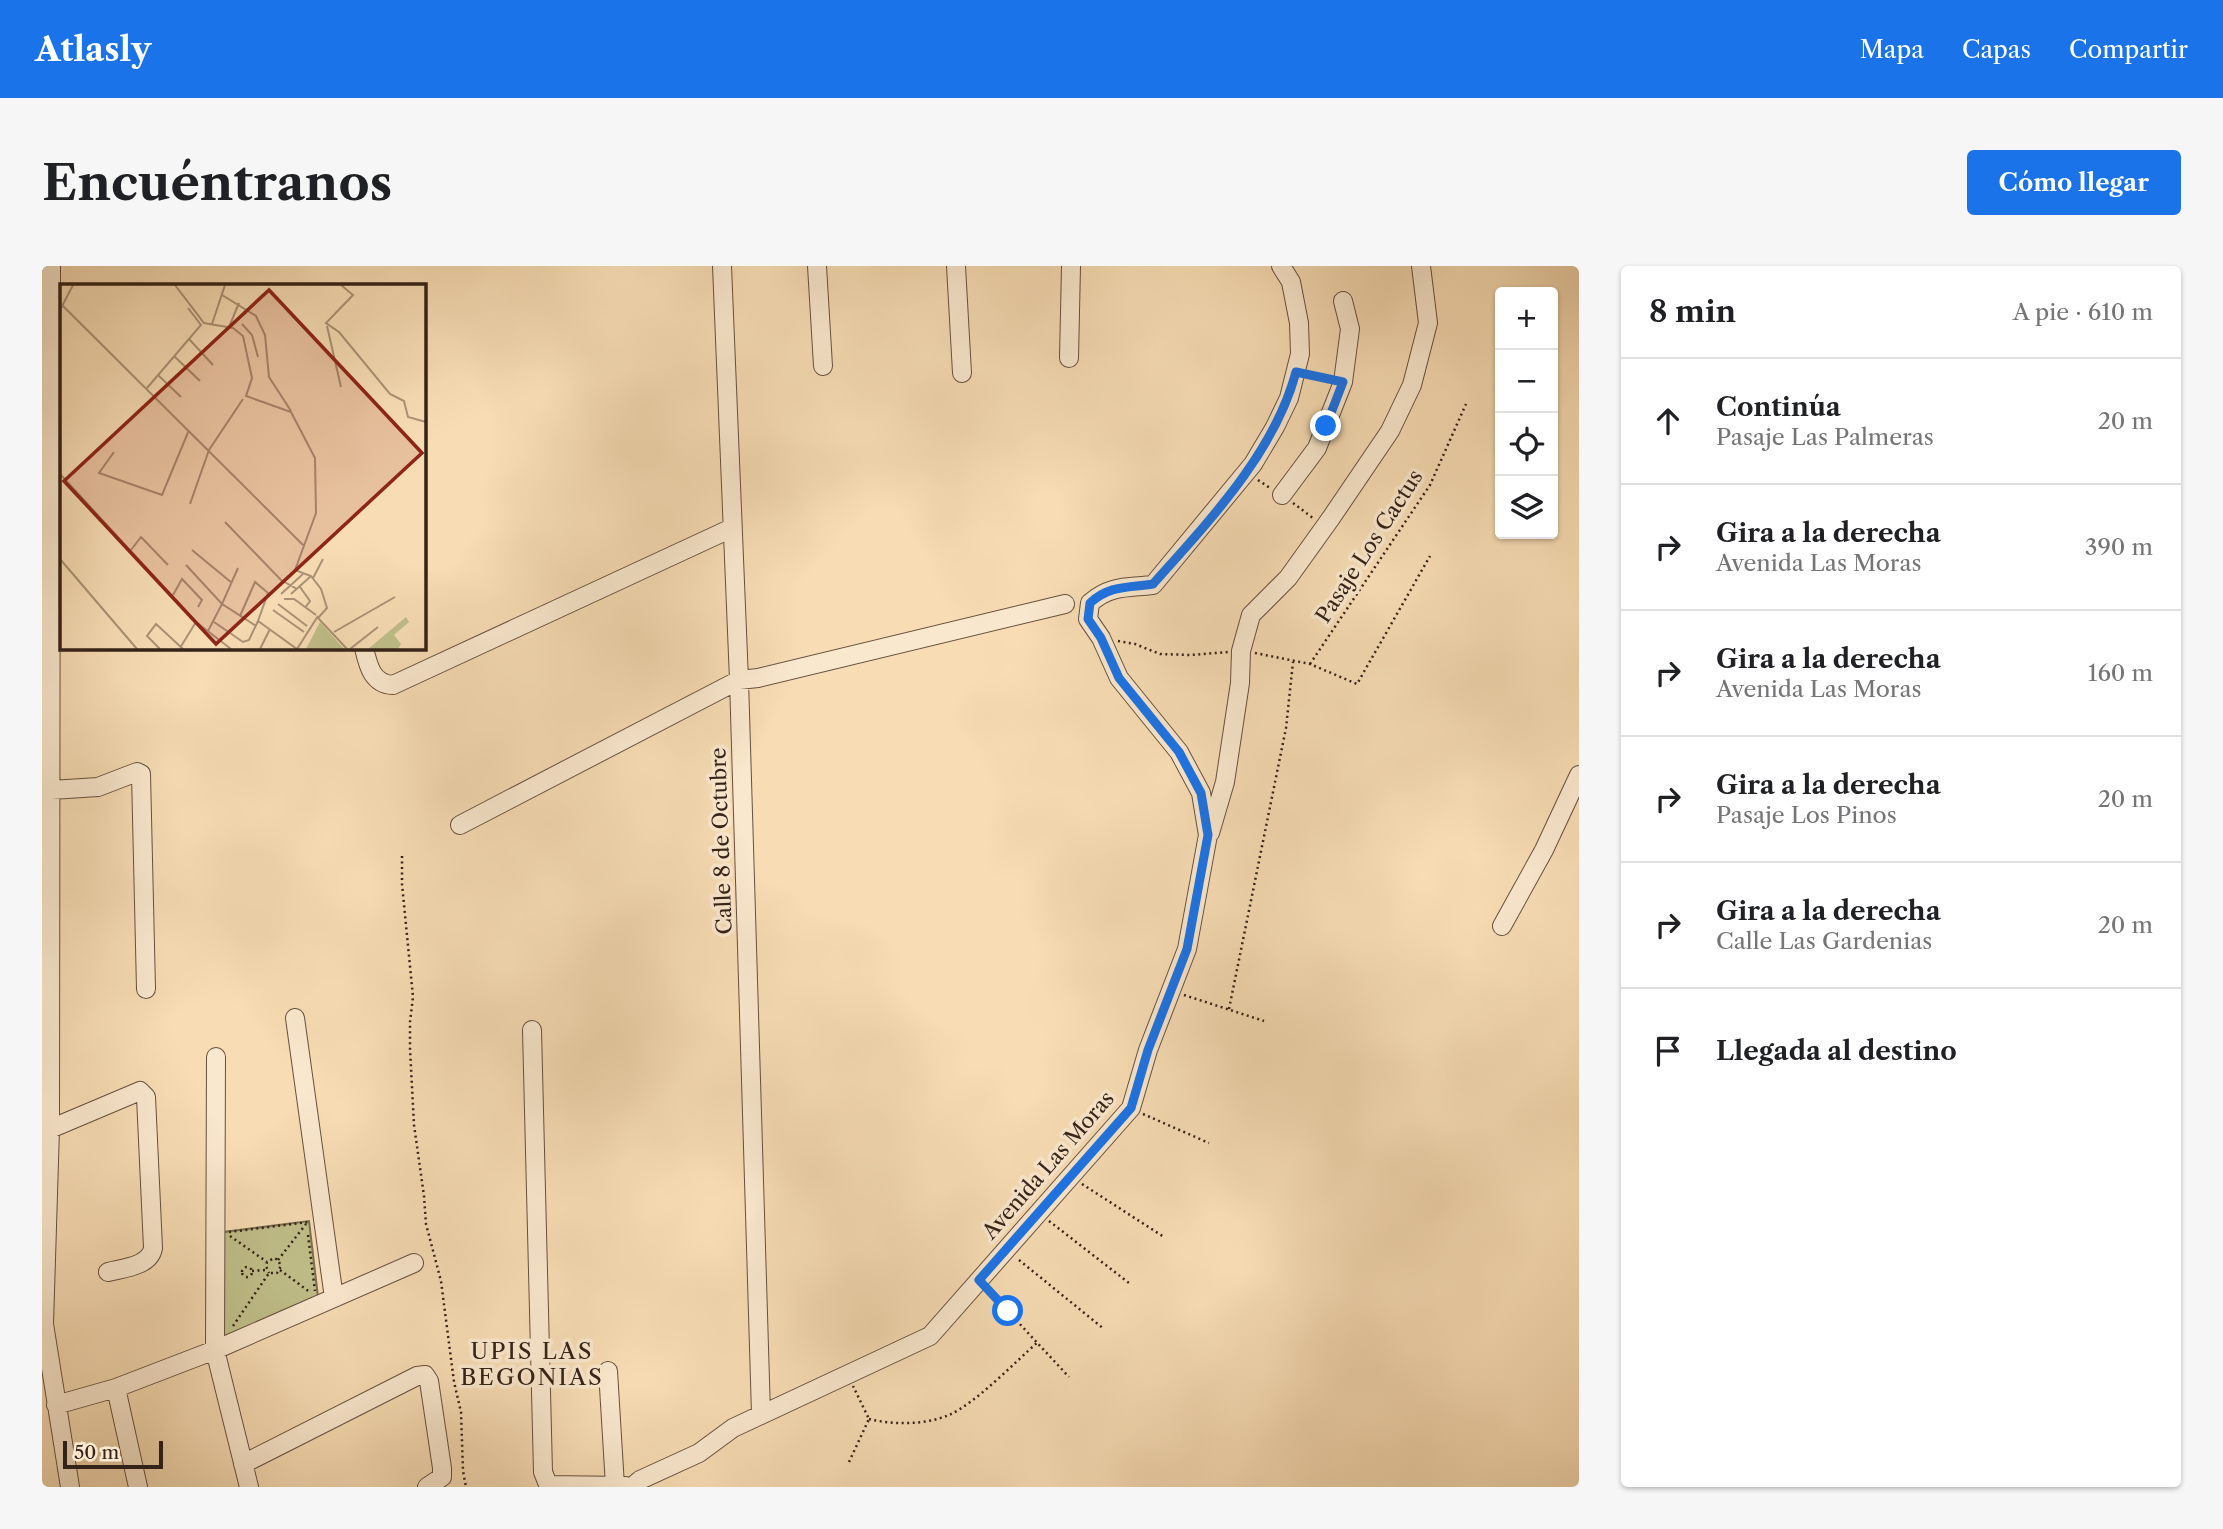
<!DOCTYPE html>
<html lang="es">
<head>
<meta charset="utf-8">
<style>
  body { margin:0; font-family:"Libre Caslon Text",serif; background:#f6f6f6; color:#202124 }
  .controls { position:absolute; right:21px; top:21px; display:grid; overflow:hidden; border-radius:7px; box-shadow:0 2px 5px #0004 }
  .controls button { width:63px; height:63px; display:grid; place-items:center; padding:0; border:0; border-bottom:2px solid #e0e0e0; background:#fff; color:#202124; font:35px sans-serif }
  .scale { position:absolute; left:21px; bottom:18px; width:100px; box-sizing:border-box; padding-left:7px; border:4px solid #352218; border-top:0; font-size:19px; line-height:24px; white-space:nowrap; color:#352218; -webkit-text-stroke:5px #fae8ce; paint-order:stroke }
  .stop { position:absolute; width:21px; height:21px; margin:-16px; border:5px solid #1a73e8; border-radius:50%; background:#fff }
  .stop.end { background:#1a73e8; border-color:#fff; box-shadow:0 2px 7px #0008 }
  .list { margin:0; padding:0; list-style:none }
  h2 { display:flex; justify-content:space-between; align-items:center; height:91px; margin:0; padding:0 28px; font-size:30px }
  h2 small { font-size:23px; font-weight:400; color:#757577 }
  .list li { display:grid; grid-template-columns:46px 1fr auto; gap:21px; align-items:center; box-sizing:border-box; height:126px; padding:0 28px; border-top:2px solid #e0e0e0 }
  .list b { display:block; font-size:26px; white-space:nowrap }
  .list p { margin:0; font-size:23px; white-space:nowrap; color:#757577 }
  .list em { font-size:23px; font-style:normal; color:#757577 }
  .icon { flex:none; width:38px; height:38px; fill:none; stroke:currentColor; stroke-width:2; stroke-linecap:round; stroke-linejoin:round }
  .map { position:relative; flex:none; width:1537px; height:1221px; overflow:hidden; border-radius:7px }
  header { display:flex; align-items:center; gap:42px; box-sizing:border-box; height:98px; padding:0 35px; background:#1a73e8; color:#fff }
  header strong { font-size:33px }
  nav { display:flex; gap:38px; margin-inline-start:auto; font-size:24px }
  .intro { display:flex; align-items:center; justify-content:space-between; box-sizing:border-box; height:168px; padding:0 42px }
  h1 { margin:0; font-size:49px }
  .button { padding:18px 32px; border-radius:7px; background:#1a73e8; color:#fff; font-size:24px; font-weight:700 }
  main { display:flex; gap:42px; padding:0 42px }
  aside { flex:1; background:#fff; border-radius:7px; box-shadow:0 2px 5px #0004 }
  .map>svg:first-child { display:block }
</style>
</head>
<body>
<header>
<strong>Atlasly</strong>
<nav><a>Mapa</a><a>Capas</a><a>Compartir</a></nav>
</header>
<div class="intro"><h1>Encuéntranos</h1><a class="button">Cómo llegar</a></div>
<main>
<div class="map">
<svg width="1537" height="1221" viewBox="0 0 1537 1221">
  <rect width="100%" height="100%" fill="#f7dcb4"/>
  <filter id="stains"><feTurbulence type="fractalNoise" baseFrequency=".00286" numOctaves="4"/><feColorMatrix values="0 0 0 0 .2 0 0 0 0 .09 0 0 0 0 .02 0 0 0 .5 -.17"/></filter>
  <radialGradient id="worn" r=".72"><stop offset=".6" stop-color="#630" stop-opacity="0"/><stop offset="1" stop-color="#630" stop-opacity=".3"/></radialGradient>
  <!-- green -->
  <path fill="#c0bf8a" stroke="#7a7051" stroke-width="2" d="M 267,955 L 276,1031 L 181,1074 L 182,966 Z"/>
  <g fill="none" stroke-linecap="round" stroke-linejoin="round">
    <defs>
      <path id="minor" d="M 9,0 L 8,863 L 2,1058 L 28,1221
        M 680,0 L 697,414 L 719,1148
        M 775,0 L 781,100
        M 914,0 L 920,107
        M 1027,92 L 1029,0
        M 1240,229 L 1275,182 L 1301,116 L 1308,63 L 1301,35
        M 322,382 C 326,399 330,418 351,419 L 690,262
        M 9,524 L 56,521 L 95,506 L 99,508 L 104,723
        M 418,559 L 697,414 L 716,412 L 1023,338
        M 1168,567 L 1183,516 L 1198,417 L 1199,385 L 1209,349 L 1246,312 L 1289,252 L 1348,165 L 1370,119 L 1386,57 L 1379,0
        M 1460,660 L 1502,584 L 1537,509
        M 253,752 L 292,1032
        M 490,764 L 501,1206 L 507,1221
        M 174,791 L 173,1084 L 372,997
        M 8,863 L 98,825 L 104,831 L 111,982 C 108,1000 82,1002 66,1006
        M 566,1105 L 573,1220
        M 74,1122 L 96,1221
        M 14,1139 L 74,1122 L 173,1084 L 207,1221
        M 201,1198 L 375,1110 L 383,1109 L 387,1115 L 400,1202 L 400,1211 L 385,1221
        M 506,1219 L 584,1220
        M 591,1220 L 598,1214 L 657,1187 L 691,1162 L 888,1070 L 1089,842 L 1106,784 L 1145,683 L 1166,569 L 1159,527 L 1137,486 L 1077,412 L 1059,372 L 1046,353 L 1048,337 C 1068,319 1085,322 1111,319 L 1211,198 L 1233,161 L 1247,132 L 1258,88 L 1257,57 L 1249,16 L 1239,0"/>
    </defs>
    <!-- minor casing -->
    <use href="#minor" stroke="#66503f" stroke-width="20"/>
    <!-- path -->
    <path stroke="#352218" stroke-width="2.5" stroke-dasharray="2 3.5" stroke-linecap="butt" d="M 1266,109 L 1287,113
      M 1216,214 L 1228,222
      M 1251,237 L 1271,252
      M 1076,375 L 1093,378 L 1118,388 L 1149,389 L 1186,386
      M 1213,387 L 1268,398 L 1315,418 L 1388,290
      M 1268,398 L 1388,219 L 1424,138
      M 360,590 L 360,618 L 371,731 L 368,756 L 368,783 L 372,859 L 382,930 L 384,958 L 399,1015 L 412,1116 L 419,1146 L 421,1205 L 424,1221
      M 1142,729 L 1222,755
      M 1187,743 L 1244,462 L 1251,396
      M 1101,848 L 1167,877
      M 1040,918 L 1122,971
      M 1007,955 L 1087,1017
      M 187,966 L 267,956
      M 266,969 L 273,1025
      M 188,970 L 225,996
      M 236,994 L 264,958
      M 977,994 L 1062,1063
      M200 1006a5 5 0 1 1 10 0a5 5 0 1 1-10 0Z
      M 238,1004 L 269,1027
      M 210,1005 L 224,1004
      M 948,1026 L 1027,1111
      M 191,1060 L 227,1007 L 235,1007 L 239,1000 L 236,994 L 232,992 L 225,996 L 224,1000 L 227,1007
      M 827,1153 C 852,1159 883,1159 907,1149 C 934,1137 972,1097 996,1076
      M 807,1196 L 827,1153 L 811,1120"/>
    <!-- minor -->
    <use href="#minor" stroke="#fae8ce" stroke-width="18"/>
  </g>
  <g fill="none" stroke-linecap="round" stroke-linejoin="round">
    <!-- route -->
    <path stroke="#1a73e8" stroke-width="9" d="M 966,1045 L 937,1014 L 1089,842 L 1106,784 L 1145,683 L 1166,569 L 1159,527 L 1137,486 L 1077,412 L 1059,372 L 1046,353 L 1048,337 C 1068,319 1085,322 1111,318 C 1166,256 1232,188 1254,106 L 1301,116 L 1284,160"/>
  </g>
  <g text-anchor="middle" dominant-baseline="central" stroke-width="7" stroke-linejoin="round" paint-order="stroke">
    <!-- street labels -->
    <g font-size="21" fill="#352218" stroke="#fae8ce">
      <text transform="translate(1327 280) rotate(-57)">Pasaje Los Cactus</text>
      <text transform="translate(679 575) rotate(-92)">Calle 8 de Octubre</text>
      <text transform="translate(1006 899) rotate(-49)">Avenida Las Moras</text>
    </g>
    <!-- neighbourhood labels -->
    <g font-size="23" letter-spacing="2" fill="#352218" stroke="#fae8ce">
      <text x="490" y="1085">UPIS LAS<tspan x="490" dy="26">BEGONIAS</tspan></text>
    </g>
  </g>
  <!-- overview -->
  <g transform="translate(18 18)">
    <rect width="366" height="366" fill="#f7dcb4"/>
    <path d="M 346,333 L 349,338 L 334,351 L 341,360 L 338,365 L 308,365 ZM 260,338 L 284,365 L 246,365 Z" fill="#c0bf8a"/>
    <path fill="none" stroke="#a99276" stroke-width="2" d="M 115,1 L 144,39 L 173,44 L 183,52 L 192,94 L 186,112 L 231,128 L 255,174 L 256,229 L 235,286 L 224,297M 281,1 L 293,11 L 266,39 L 279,48 L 330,110 L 344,117 L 348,133 L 366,138M 162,11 L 196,32 L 205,51 L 209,93 L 231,127M 2,21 L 243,261M 0,26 L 13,1M 152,40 L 165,1M 182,40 L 192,51 L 198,73M 267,42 L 281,103M 169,43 L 179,19M 129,55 L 153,81M 114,72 L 140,97M 98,91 L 121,113M 87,104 L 141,41 L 128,24M 54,168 L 39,189 L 102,211 L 129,146M 0,190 L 136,338 L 171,365M 130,220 L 149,166 L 183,115M 165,238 L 221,296 L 237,305M 71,266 L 81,253 L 108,281M 132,266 L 172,299M 0,275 L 77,365M 126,281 L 162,320 L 178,284M 235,286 L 251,292 L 261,305 L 267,324 L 258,334 L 287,365M 253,294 L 263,275M 240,303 L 250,317 L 245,324M 221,310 L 243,290M 231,310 L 251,292M 113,311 L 122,295 L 142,316 L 138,323M 224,315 L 234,315 L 256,331M 218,320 L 247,342M 213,326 L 244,348M 180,332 L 195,298 L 208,309 L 198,337M 154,338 L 183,358 L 189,356 L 198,337 L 237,365 L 258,332M 148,347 L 162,320 L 196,342M 274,348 L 335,313M 120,364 L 136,338M 100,365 L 87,352 L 96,340 L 123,365M 200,365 L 210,345M 290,365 L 318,343"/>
    <path fill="#8f2418" fill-opacity="0.15" stroke="#8f2418" stroke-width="3.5" d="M 209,6 L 362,169 L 156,360 L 4,197 Z"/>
    <rect width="366" height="366" fill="none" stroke="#352218" stroke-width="3.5"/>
  </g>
  <rect width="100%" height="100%" filter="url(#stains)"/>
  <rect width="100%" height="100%" fill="url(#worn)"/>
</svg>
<div class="controls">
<button>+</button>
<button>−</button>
<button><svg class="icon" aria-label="locate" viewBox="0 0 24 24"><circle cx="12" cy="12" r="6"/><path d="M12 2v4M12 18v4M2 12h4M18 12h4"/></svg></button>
<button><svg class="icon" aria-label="layers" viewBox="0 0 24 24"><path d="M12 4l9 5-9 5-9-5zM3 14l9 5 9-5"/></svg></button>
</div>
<div class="scale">50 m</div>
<div class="stop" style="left:966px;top:1045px"></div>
<div class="stop end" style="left:1284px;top:160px"></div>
</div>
<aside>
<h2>8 min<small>A pie · 610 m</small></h2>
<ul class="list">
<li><svg class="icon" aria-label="ahead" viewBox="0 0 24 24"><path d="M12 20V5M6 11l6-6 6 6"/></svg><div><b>Continúa</b><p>Pasaje Las Palmeras</p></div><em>20 m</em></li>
<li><svg class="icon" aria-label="right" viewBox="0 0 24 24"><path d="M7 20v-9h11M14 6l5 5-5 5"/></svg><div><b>Gira a la derecha</b><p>Avenida Las Moras</p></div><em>390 m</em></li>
<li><svg class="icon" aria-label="right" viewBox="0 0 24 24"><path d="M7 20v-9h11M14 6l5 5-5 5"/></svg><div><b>Gira a la derecha</b><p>Avenida Las Moras</p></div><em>160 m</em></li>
<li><svg class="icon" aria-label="right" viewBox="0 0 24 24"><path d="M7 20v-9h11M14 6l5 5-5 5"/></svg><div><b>Gira a la derecha</b><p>Pasaje Los Pinos</p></div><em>20 m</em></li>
<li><svg class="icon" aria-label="right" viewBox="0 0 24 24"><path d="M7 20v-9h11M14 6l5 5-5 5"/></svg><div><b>Gira a la derecha</b><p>Calle Las Gardenias</p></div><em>20 m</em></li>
<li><svg class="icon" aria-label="arrive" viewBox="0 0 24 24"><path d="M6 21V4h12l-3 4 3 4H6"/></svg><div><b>Llegada al destino</b></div></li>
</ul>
</aside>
</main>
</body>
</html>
